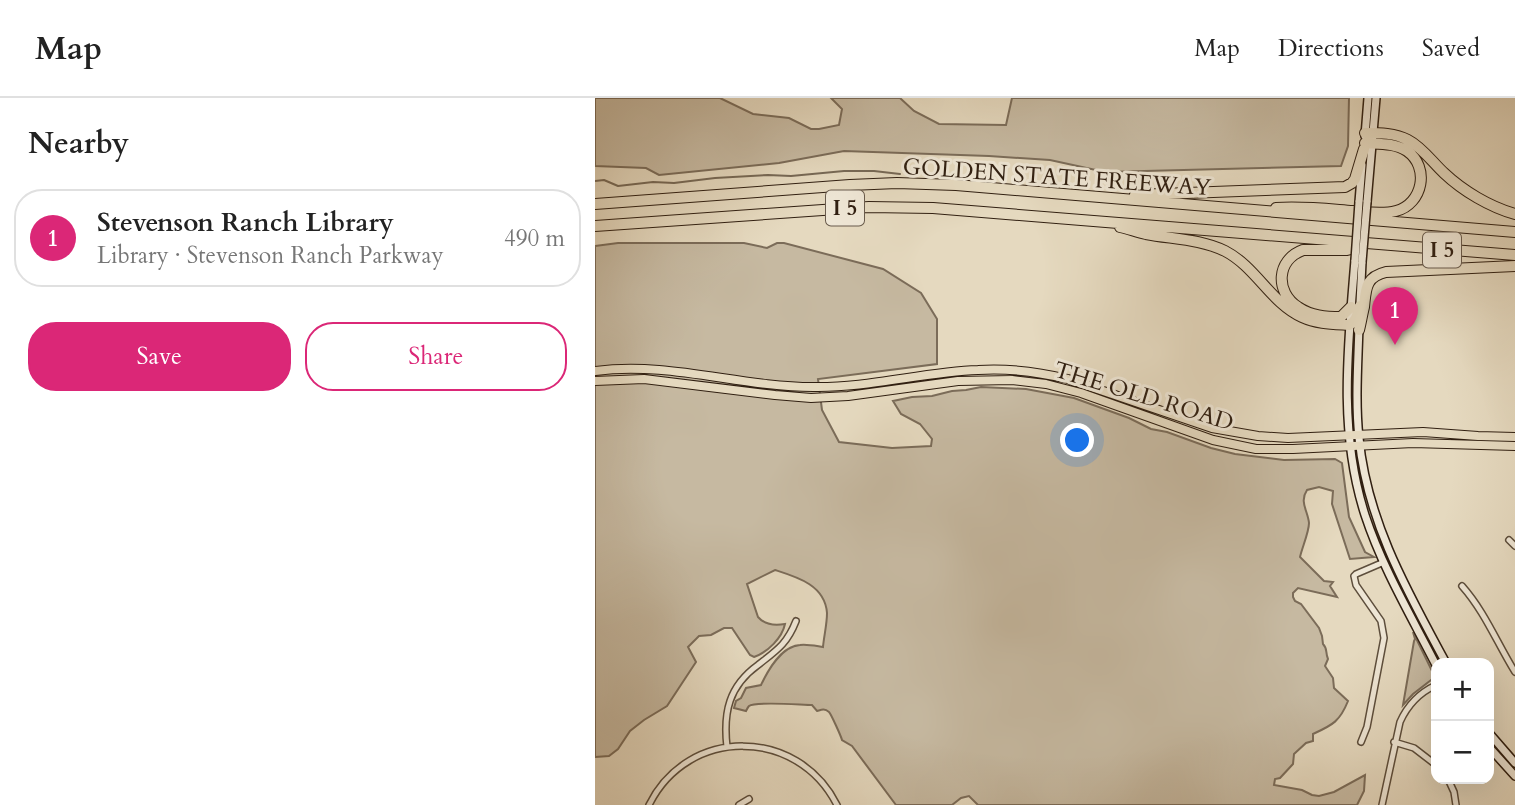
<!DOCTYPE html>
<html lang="en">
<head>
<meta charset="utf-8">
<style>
  body { margin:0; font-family:Cardo,serif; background:#f2f2f2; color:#222 }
  .controls { position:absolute; right:21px; bottom:21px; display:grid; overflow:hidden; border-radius:14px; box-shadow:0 7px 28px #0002 }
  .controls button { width:63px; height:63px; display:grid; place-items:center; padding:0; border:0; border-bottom:2px solid #e0e0e0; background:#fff; color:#222; font:35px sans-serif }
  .you { position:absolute; left:483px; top:343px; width:24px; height:24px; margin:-18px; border:5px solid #fff; border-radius:50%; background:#1a73e8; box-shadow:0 0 0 10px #1a73e833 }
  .badge { display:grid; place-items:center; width:46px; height:46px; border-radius:50%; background:#db2777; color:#fff; font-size:23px; font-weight:700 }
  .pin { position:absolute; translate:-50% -58px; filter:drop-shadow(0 2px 4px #0008) }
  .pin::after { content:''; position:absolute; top:37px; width:24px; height:21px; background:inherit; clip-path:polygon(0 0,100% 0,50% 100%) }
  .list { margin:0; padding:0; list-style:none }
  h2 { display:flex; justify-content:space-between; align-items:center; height:91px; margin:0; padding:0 28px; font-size:30px }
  h2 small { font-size:23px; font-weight:400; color:#767676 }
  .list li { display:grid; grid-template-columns:46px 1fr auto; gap:21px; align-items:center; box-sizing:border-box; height:98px; margin:0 14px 14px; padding:0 14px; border:2px solid #e0e0e0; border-radius:28px }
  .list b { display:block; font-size:26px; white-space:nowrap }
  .list p { margin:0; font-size:23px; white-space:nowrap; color:#767676 }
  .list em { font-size:23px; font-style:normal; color:#767676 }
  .actions { display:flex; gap:14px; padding:21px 28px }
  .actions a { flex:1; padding:16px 0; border:2px solid #db2777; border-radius:28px; text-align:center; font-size:24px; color:#db2777 }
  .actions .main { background:#db2777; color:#fff }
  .map { position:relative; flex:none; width:920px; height:707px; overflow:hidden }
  header { display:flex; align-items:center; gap:42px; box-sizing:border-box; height:98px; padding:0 35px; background:#fff; border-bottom:2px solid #e0e0e0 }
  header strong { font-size:33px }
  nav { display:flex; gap:38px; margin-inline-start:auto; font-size:24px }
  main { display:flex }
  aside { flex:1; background:#fff }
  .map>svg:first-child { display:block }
</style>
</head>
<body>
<header>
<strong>Map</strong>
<nav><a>Map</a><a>Directions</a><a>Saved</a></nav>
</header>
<main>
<aside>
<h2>Nearby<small></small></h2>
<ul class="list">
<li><span class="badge">1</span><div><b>Stevenson Ranch Library</b><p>Library · Stevenson Ranch Parkway</p></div><em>490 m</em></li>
</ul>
<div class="actions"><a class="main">Save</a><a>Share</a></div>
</aside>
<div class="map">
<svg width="920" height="707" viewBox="0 0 920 707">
  <rect width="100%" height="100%" fill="#e5d9bf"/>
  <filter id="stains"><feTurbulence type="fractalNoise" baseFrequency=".00286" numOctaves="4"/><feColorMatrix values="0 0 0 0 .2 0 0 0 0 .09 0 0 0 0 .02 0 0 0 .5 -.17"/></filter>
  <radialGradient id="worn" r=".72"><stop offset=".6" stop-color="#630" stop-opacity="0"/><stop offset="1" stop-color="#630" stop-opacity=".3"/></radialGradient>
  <!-- green -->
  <path fill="#c6b9a1" stroke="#7b6c59" stroke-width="2" d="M 0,0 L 125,0 L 158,16 L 194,20 L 216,31 L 224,31 L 244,27 L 247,11 L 236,0 L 305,0 L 319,13 L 344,26 L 411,27 L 417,0 L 754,0 L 753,48 L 746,68 L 510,74 L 455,62 L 394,58 L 249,53 L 184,65 L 64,77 L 51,70 L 0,68 Z
    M 23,145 L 149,145 L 172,150 L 182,145 L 189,145 L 288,171 L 326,195 L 342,221 L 342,266 L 223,281 L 227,312 L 244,344 L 297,350 L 336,348 L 337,341 L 325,326 L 306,316 L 298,303 L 317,299 L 337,298 L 357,293 L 371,292 L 386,289 L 431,291 L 479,300 L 534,320 L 556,331 L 572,334 L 616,350 L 640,356 L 689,362 L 740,361 L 747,365 L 754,419 L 770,454 L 779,459 L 755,461 L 737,406 L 738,393 L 724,389 L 712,392 C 704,404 713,413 714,425 C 714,434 707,450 705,459 L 729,483 L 738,484 L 735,488 L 742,499 L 703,490 L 698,495 L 698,499 L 700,503 L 706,506 L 724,530 L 727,538 L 728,546 C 733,551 730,554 733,561 L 730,568 L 738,580 L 739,590 L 753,603 C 745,623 738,627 718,636 L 718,643 L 711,645 L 699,656 L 698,666 L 685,680 L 680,681 L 679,687 L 707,692 L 717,697 L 724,698 L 739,694 L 770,677 L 769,693 L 762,707 L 383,707 L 374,698 L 366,700 L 357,707 L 301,707 L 257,648 L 247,642 C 246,638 236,616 234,614 C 229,610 226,612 222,613 L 217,607 C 207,607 161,603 154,608 C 153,609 152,611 151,613 L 139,610 L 141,603 L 146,600 L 151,590 L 166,587 C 173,572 187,548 205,547 C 212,546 221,548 228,549 C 229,538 232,526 232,515 C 230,487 202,479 180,472 L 152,486 L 163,519 C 170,527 179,528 190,526 C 187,540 173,554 159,559 L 155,557 L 137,530 L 129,530 L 116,537 L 104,538 L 93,549 L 101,564 L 72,608 L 49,622 L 35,633 L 23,651 L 14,658 L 0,659 L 0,148 Z
    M 818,534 L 840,579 L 818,596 L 808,607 L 819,543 L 820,541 Z"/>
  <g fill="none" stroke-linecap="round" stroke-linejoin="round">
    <!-- stream -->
    <path stroke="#776956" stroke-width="2" d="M 0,83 L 9,82 L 23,88 L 58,84 L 79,85 L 120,80 L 173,77 L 196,78 L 249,73 L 279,73 L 305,76"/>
    <defs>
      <path id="minor" d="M 914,442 L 920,448
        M 867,488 C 890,514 902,545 920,574
        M 766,644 L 772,629 L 789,540 L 786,523 L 761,487 L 759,478 L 761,476 L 789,464
        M 799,644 L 819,650 L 841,667
        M 132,649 C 128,614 134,588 163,567 C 182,552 192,546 201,523
        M 853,681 L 859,694 L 861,707
        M 54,707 C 93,628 203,629 242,707
        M 144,707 L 154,701
        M 787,707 L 805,624 C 813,606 824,595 841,587"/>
      <path id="secondary" d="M 770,38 L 773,0
        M 764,104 L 767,67
        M 772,104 L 781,0
        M 760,162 C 753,248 743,333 770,417 C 787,469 816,518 841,567
        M 765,205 L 767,164
        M 764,227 C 763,265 760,302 764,340 C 772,423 812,493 851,565
        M 894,635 L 920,665
        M 894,649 L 920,678"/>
      <path id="primary" d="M 0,273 C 74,263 145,289 218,289 C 274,290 328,274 383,272 C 414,270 444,274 473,281 L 617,330 L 663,338 L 693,340 L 828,334 L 883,338 L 920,339
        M 0,283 L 49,281 L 180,297 L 216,300 L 253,298 L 363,283 L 417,282 L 451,286 L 486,295 L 618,342 L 661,351 L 698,351 L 818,345 L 920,348"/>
      <path id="motorway" d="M 770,35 C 785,35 800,35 813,42 C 827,49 838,65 849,75 C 868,93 895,109 920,116
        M 540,97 L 750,89 L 757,85 L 760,81 L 769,51
        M 0,106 L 255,87 L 302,85 L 361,87 L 920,134
        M 681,110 C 707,108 732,111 758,113 C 772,114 787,117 801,113 C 828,106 835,69 812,53 C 800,45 784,46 770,45
        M 0,128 L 242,111 L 274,109 L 338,110 L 920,157
        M 525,129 C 534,131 542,134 551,136 C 577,141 606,141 630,153 C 661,169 676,205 707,219 C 722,226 739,226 754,227 C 762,223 762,216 765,208
        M 756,209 L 746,219 C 731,219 716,218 703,209 C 680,194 681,162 708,152 L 752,152 L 764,149
        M 764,232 C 766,224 767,217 769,209 C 771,191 770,179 791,174 L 920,168"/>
    </defs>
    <!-- minor casing -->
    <use href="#minor" stroke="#5d4e3c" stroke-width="8"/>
    <!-- secondary casing -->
    <use href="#secondary" stroke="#301f11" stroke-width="10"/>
    <!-- primary casing -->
    <use href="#primary" stroke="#301f11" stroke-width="10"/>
    <!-- motorway casing -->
    <use href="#motorway" stroke="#301f11" stroke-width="12"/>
    <!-- minor -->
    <use href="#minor" stroke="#eee6d5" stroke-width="5"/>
    <!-- secondary -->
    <use href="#secondary" stroke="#eee6d5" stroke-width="7"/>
    <!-- primary -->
    <use href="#primary" stroke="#e5d9bf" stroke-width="8"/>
    <!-- motorway -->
    <use href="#motorway" stroke="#e5d9bf" stroke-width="10"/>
    <defs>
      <path id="secondary-bridge" d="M 760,162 L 764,104
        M 767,164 L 772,104"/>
    </defs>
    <!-- secondary-bridge casing -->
    <use href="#secondary-bridge" stroke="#301f11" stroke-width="10" stroke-linecap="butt"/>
    <!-- secondary-bridge -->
    <use href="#secondary-bridge" stroke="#eee6d5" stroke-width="7"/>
  </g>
  <g text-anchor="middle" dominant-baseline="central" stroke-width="6" stroke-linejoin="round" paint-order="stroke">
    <!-- shield labels -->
    <g fill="#eee6d5" stroke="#695b4c" stroke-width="2">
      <rect x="231" y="92.5" width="38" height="35" rx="5"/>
      <rect x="828" y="134.5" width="38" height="35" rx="5"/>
    </g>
    <g font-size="21" font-weight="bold" fill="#301f11">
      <text x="250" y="110">I 5</text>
      <text x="847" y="152">I 5</text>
    </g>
    <!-- street labels -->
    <g font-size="23" fill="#301f11" stroke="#eee6d5">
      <text transform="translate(462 79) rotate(4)">GOLDEN STATE FREEWAY</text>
      <text transform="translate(549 298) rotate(17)">THE OLD ROAD</text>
    </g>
  </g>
  <rect width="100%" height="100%" filter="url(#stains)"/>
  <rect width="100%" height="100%" fill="url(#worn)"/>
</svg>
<div class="controls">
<button>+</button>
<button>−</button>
</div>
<div class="you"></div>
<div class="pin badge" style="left:800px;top:247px">1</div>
</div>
</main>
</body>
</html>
